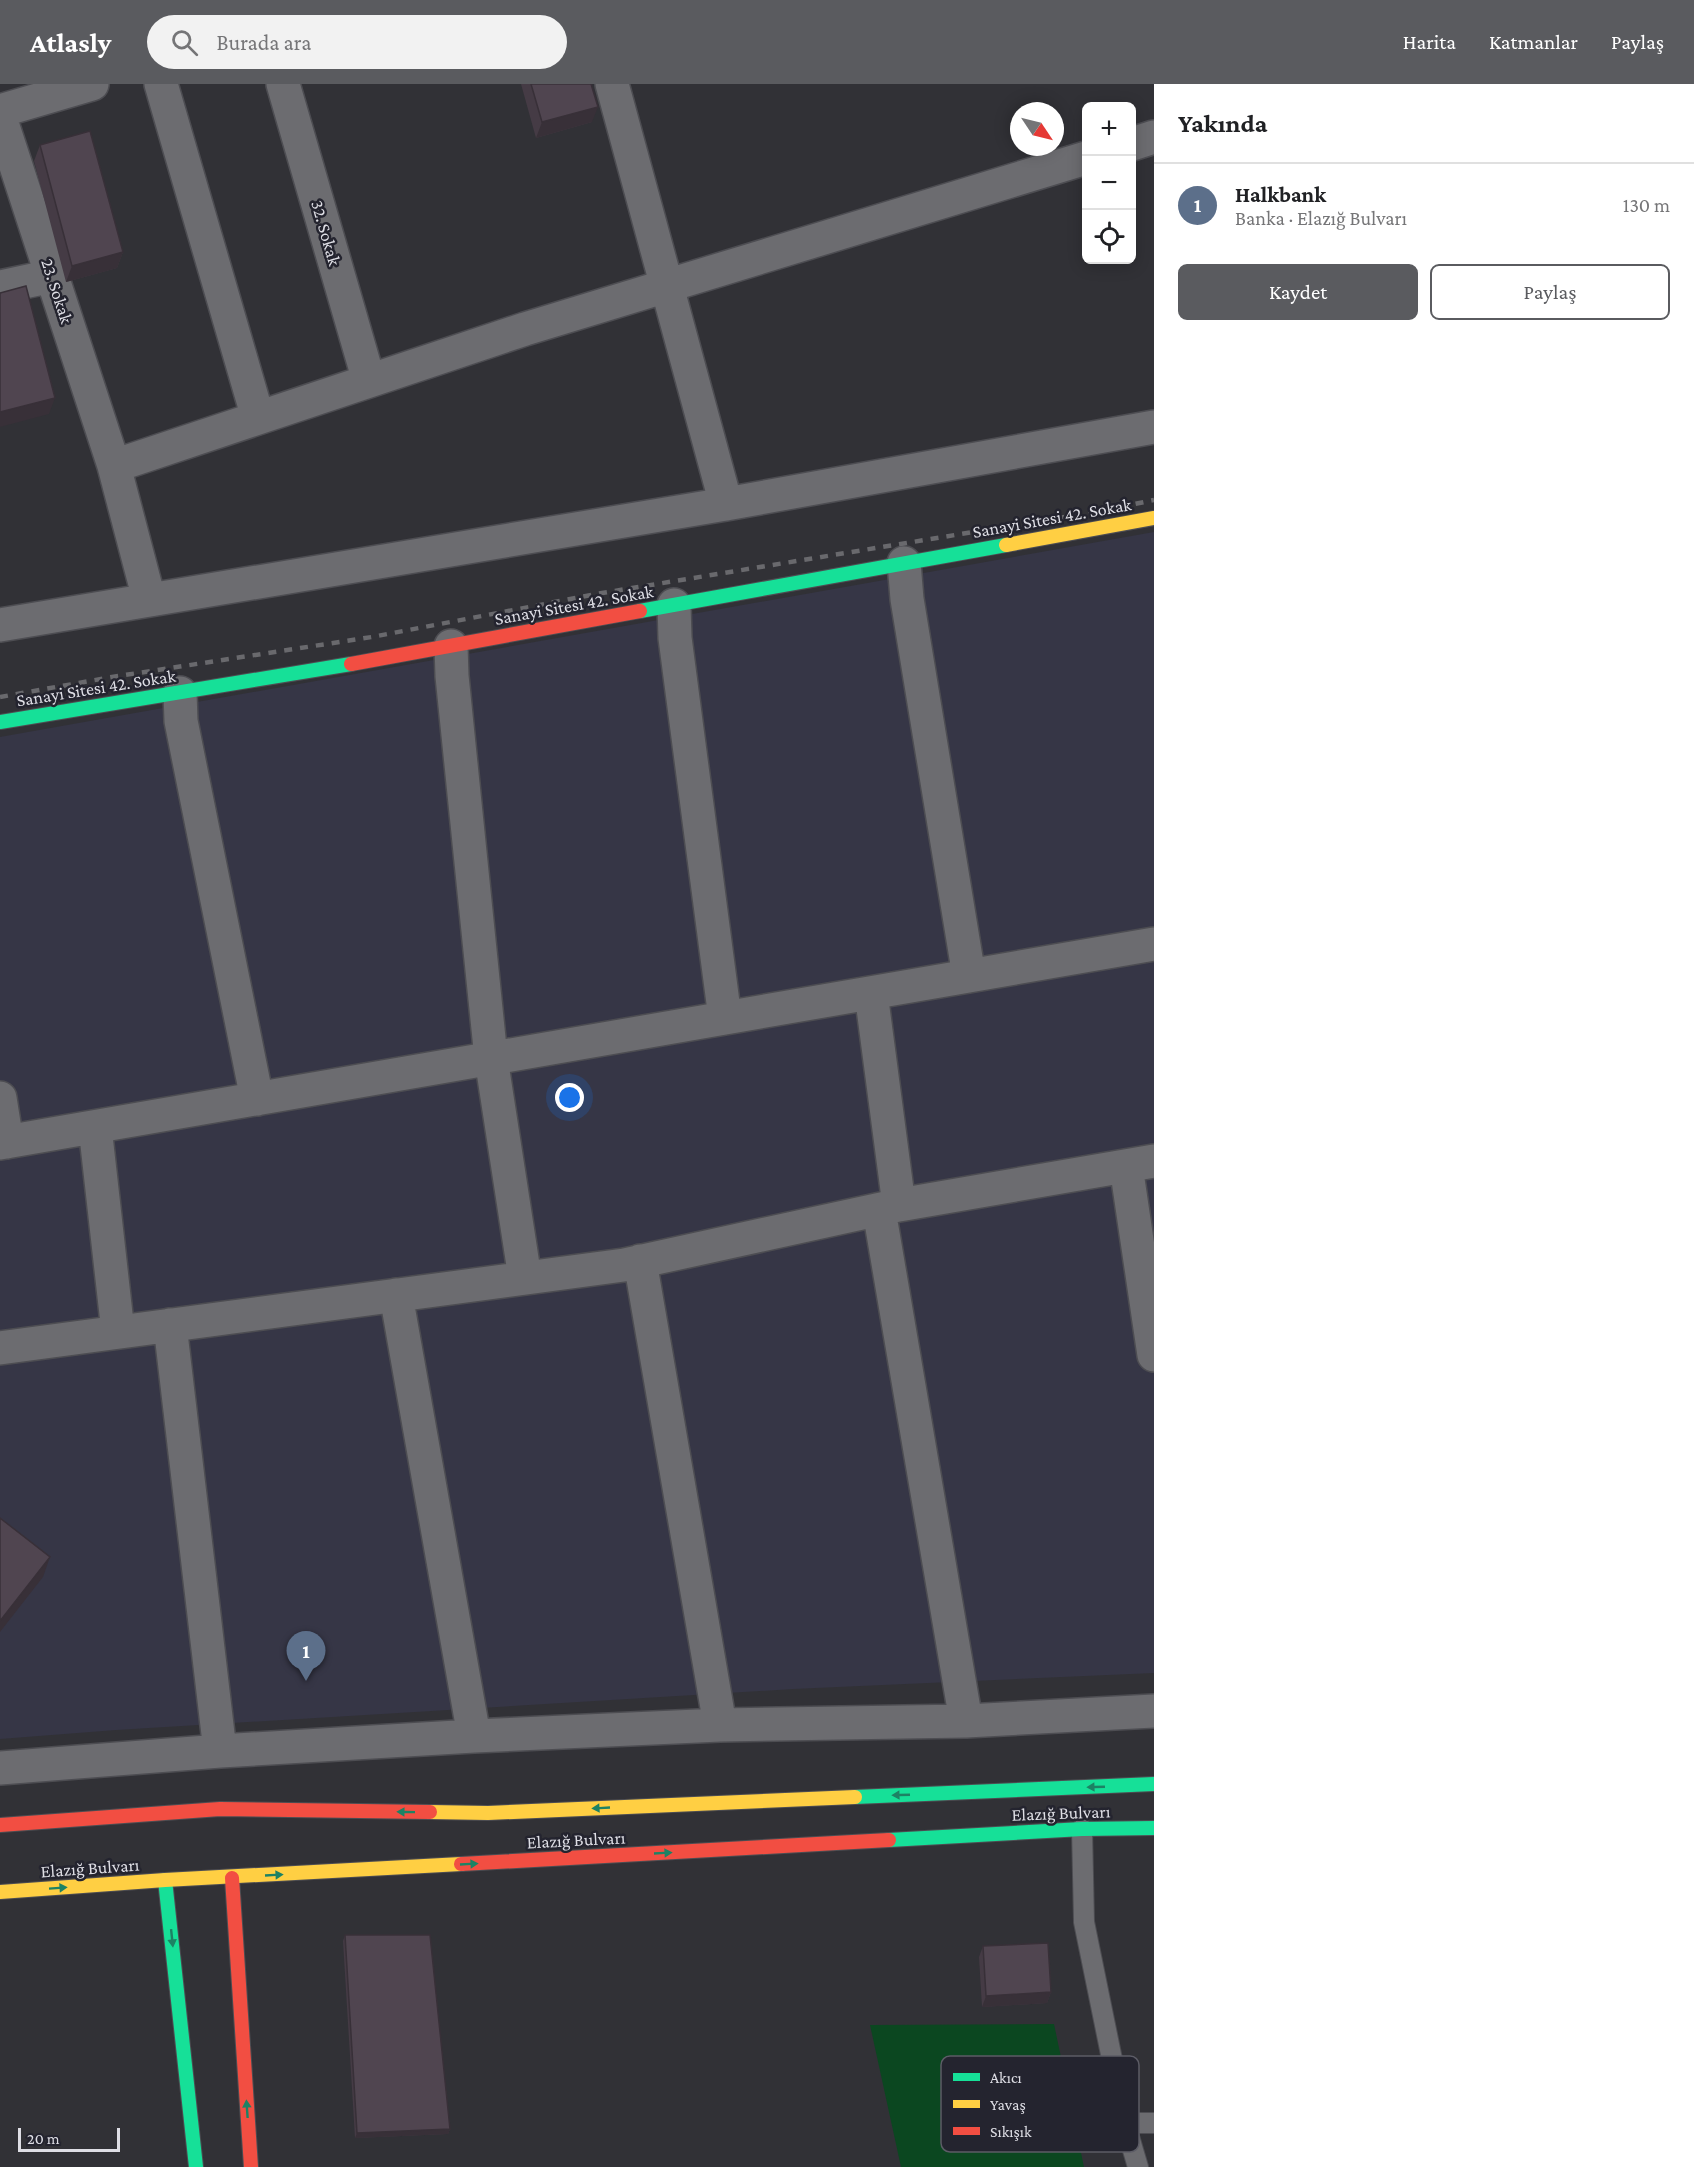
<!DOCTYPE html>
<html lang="tr">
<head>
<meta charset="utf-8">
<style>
  body { margin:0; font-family:"Crimson Pro",serif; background:#f2f2f2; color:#202124 }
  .controls { position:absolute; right:18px; top:18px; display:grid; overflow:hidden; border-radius:9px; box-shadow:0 3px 15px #0003 }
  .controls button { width:54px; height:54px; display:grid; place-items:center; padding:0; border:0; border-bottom:2px solid #e0e0e0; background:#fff; color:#202124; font:30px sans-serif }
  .compass { position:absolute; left:1010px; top:18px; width:54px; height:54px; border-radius:50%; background:#fff; box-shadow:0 3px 15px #0003; rotate:125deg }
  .scale { position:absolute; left:18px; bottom:15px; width:102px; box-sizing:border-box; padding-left:6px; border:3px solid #dedee5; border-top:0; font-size:16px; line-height:21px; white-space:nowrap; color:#dedee5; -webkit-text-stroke:4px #24242f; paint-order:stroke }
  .you { position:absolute; left:570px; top:1014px; width:21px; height:21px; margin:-15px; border:4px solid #fff; border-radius:50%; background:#1a73e8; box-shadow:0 0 0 9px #1a73e833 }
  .badge { display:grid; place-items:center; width:39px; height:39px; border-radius:50%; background:#5a5b5f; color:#fff; font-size:20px; font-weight:700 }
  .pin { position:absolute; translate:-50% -50px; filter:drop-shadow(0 2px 3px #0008) }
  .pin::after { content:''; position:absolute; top:32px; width:21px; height:18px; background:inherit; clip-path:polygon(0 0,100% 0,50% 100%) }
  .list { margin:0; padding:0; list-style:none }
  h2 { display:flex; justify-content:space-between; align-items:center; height:78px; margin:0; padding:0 24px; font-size:26px }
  h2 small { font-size:20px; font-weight:400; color:#757577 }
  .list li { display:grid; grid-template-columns:39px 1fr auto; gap:18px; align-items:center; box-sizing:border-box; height:84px; padding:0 24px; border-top:2px solid #e0e0e0 }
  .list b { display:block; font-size:22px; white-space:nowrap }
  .list p { margin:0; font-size:20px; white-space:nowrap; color:#757577 }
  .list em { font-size:20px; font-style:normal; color:#757577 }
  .actions { display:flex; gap:12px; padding:18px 24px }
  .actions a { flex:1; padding:14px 0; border:2px solid #5a5b5f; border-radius:9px; text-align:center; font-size:21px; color:#5a5b5f }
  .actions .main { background:#5a5b5f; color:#fff }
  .icon { flex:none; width:33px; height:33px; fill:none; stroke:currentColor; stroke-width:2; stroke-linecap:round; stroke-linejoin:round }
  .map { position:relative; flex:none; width:1154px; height:2083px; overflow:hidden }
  header { display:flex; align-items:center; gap:36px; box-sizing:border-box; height:84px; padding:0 30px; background:#5a5b5f; color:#fff }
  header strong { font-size:28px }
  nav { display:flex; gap:33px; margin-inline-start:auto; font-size:21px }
  .search { width:420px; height:54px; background:#f2f2f2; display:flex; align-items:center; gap:15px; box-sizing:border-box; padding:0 21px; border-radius:33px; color:#757577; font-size:22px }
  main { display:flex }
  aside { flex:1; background:#fff }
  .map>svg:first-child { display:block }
</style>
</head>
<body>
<header>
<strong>Atlasly</strong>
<div class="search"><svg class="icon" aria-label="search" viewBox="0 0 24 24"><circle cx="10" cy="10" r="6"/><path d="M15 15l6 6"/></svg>Burada ara</div>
<nav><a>Harita</a><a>Katmanlar</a><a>Paylaş</a></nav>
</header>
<main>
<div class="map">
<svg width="1154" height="2083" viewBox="0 0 1154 2083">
  <rect width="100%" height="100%" fill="#313136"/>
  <!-- built -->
  <path fill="#363646" d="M 1154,448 L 1154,1589 L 793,1605 L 116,1646 L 0,1655 L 0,653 Z"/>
  <!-- green -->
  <path fill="#0b4720" d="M 1054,1940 L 1084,2083 L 901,2083 L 870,1941 Z"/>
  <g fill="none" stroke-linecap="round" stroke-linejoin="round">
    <defs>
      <path id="lane" d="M 1082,1745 L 1084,1838 L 1125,2039 L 1154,2039
        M 1125,2039 L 1138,2083"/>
      <path id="street" d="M 161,0 L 258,334
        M 283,0 L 369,297
        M 612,0 L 726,420
        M 0,27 L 92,0
        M 0,33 L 114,382 L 149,515
        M 1132,60 L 1154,53
        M 0,203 L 52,192
        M 114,382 L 525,245 L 1086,74
        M 904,479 L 907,515 L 969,892
        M 674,521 L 675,554 L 725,934
        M 0,541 L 726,420 L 1154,343
        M 451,562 L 452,592 L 491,974 L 525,1194
        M 180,609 L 181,637 L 257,1015
        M 871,909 L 899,1121
        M 0,1014 L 7,1058
        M 95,1043 L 118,1248
        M 0,1059 L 1154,860
        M 1126,1082 L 1154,1271
        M 879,1126 L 966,1637
        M 640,1177 L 720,1641
        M 396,1211 L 474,1652
        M 170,1241 L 220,1667
        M 0,1264 L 624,1181 L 899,1121 L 1154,1077
        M 0,1684 L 220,1667 L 474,1652 L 720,1641 L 966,1637 L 1154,1627"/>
      <path id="fast" d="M 640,527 L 1006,461
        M 0,638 L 351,580
        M 855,1713 L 1154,1700
        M 889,1756 L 1082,1745 L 1154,1744
        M 165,1796 L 196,2083"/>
      <path id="slow" d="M 1006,461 L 1154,434
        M 430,1728 L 488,1729 L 855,1713
        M 0,1808 L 165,1796 L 461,1780"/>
      <path id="jam" d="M 351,580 L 640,527
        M 0,1741 L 220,1725 L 430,1728
        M 461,1780 L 889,1756
        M 232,1794 L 251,2083"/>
    </defs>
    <!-- lane casing -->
    <use href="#lane" stroke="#4d4d52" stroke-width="22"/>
    <!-- street casing -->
    <use href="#street" stroke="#4d4d52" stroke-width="36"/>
    <!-- fast casing -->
    <use href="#fast" stroke="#4d4d52" stroke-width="16"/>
    <!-- slow casing -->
    <use href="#slow" stroke="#4d4d52" stroke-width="16"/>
    <!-- jam casing -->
    <use href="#jam" stroke="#4d4d52" stroke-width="16"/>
    <!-- lane -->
    <use href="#lane" stroke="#6c6c70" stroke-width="20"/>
    <!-- street -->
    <use href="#street" stroke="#6c6c70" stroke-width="33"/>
    <!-- fast -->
    <use href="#fast" stroke="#16e098" stroke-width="14"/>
    <!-- slow -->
    <use href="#slow" stroke="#ffcf43" stroke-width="14"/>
    <!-- jam -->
    <use href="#jam" stroke="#f24e42" stroke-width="14"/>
    <!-- rail -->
    <path stroke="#69696d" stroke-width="4.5" stroke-dasharray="8 8" stroke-linecap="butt" d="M 0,613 L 112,593 L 372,553 L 602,509 L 1101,427 L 1154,416"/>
  </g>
  <!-- wall -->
  <path fill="#453b45" d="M 521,0 L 591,0 L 592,38 L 536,54 Z
    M 40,61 L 123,168 L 117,184 L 66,198 L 34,77 Z
    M 345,1851 L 450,2045 L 448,2050 L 355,2054 L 343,1857 Z
    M 983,1862 L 1051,1908 L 1047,1919 L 982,1923 L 979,1873 Z"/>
  <!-- shaded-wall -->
  <path fill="#383038" d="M 598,23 L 592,38 L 536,54 L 542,38 Z
    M 123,168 L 117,184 L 66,198 L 72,182 Z
    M 55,314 L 49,330 L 0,343 L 0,328 Z
    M 50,1473 L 43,1493 L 0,1548 L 0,1537 Z
    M 1051,1908 L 1047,1919 L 982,1923 L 986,1912 Z
    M 450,2045 L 448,2050 L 355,2054 L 357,2049 Z"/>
  <!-- building -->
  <path fill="#504550" stroke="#383038" stroke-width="1.5" d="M 531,0 L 591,0 L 598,23 L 542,38 Z
    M 90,47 L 123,168 L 72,182 L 40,61 Z
    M 26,202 L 55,314 L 0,328 L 0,209 Z
    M 0,1434 L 50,1473 L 0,1537 Z
    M 345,1851 L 430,1851 L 450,2045 L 357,2049 Z
    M 1048,1859 L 1051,1908 L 986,1912 L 983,1862 Z"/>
  <!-- one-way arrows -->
  <defs><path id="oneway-solid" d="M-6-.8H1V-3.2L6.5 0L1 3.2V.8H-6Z" transform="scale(1.5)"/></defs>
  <g fill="#1d8264">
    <use href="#oneway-solid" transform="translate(1096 1703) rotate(178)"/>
    <use href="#oneway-solid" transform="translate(901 1711) rotate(178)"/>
    <use href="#oneway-solid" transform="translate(601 1724) rotate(177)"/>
    <use href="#oneway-solid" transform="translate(406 1728) rotate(-179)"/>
    <use href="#oneway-solid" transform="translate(663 1769) rotate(-3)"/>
    <use href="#oneway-solid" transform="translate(469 1780) rotate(-3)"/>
    <use href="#oneway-solid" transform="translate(274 1791) rotate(-3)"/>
    <use href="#oneway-solid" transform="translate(58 1804) rotate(-4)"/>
    <use href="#oneway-solid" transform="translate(172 1854) rotate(84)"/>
    <use href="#oneway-solid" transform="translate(247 2025) rotate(-94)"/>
  </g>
  <g text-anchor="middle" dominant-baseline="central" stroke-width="5" stroke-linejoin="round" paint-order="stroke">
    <!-- street labels -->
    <g font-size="18" fill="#dedee5" stroke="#24242f">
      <text transform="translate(326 149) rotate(74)">32. Sokak</text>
      <text transform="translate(57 207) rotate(72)">23. Sokak</text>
      <text transform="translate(1052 434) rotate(-10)">Sanayi Sitesi 42. Sokak</text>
      <text transform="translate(574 521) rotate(-10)">Sanayi Sitesi 42. Sokak</text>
      <text transform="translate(96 604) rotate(-9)">Sanayi Sitesi 42. Sokak</text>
      <text transform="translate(1061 1729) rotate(-2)">Elazığ Bulvarı</text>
      <text transform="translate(576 1756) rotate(-3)">Elazığ Bulvarı</text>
      <text transform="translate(90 1784) rotate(-4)">Elazığ Bulvarı</text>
    </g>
  </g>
  <!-- legend -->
  <rect x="941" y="1972" width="198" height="96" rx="9" fill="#24242f" stroke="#5c5c66" stroke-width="1.5"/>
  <rect x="953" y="1989" width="27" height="8" fill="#16e098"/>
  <rect x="953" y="2016" width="27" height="8" fill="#ffcf43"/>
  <rect x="953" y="2043" width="27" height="8" fill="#f24e42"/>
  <g font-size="16" fill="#dedee5">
    <text x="990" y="1999">Akıcı</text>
    <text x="990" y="2026">Yavaş</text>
    <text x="990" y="2053">Sıkışık</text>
  </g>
</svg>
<div class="controls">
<button>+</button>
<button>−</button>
<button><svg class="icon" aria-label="locate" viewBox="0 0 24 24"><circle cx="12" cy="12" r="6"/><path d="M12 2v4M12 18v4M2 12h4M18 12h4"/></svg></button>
</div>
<svg class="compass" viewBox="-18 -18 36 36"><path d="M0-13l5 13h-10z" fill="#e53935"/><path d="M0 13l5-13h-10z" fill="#757577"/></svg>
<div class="scale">20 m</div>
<div class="you"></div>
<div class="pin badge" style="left:306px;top:1597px;background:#5c6f8a">1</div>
</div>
<aside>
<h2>Yakında<small></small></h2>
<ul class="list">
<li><span class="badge" style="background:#5c6f8a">1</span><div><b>Halkbank</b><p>Banka · Elazığ Bulvarı</p></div><em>130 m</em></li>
</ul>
<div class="actions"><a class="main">Kaydet</a><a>Paylaş</a></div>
</aside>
</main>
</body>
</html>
